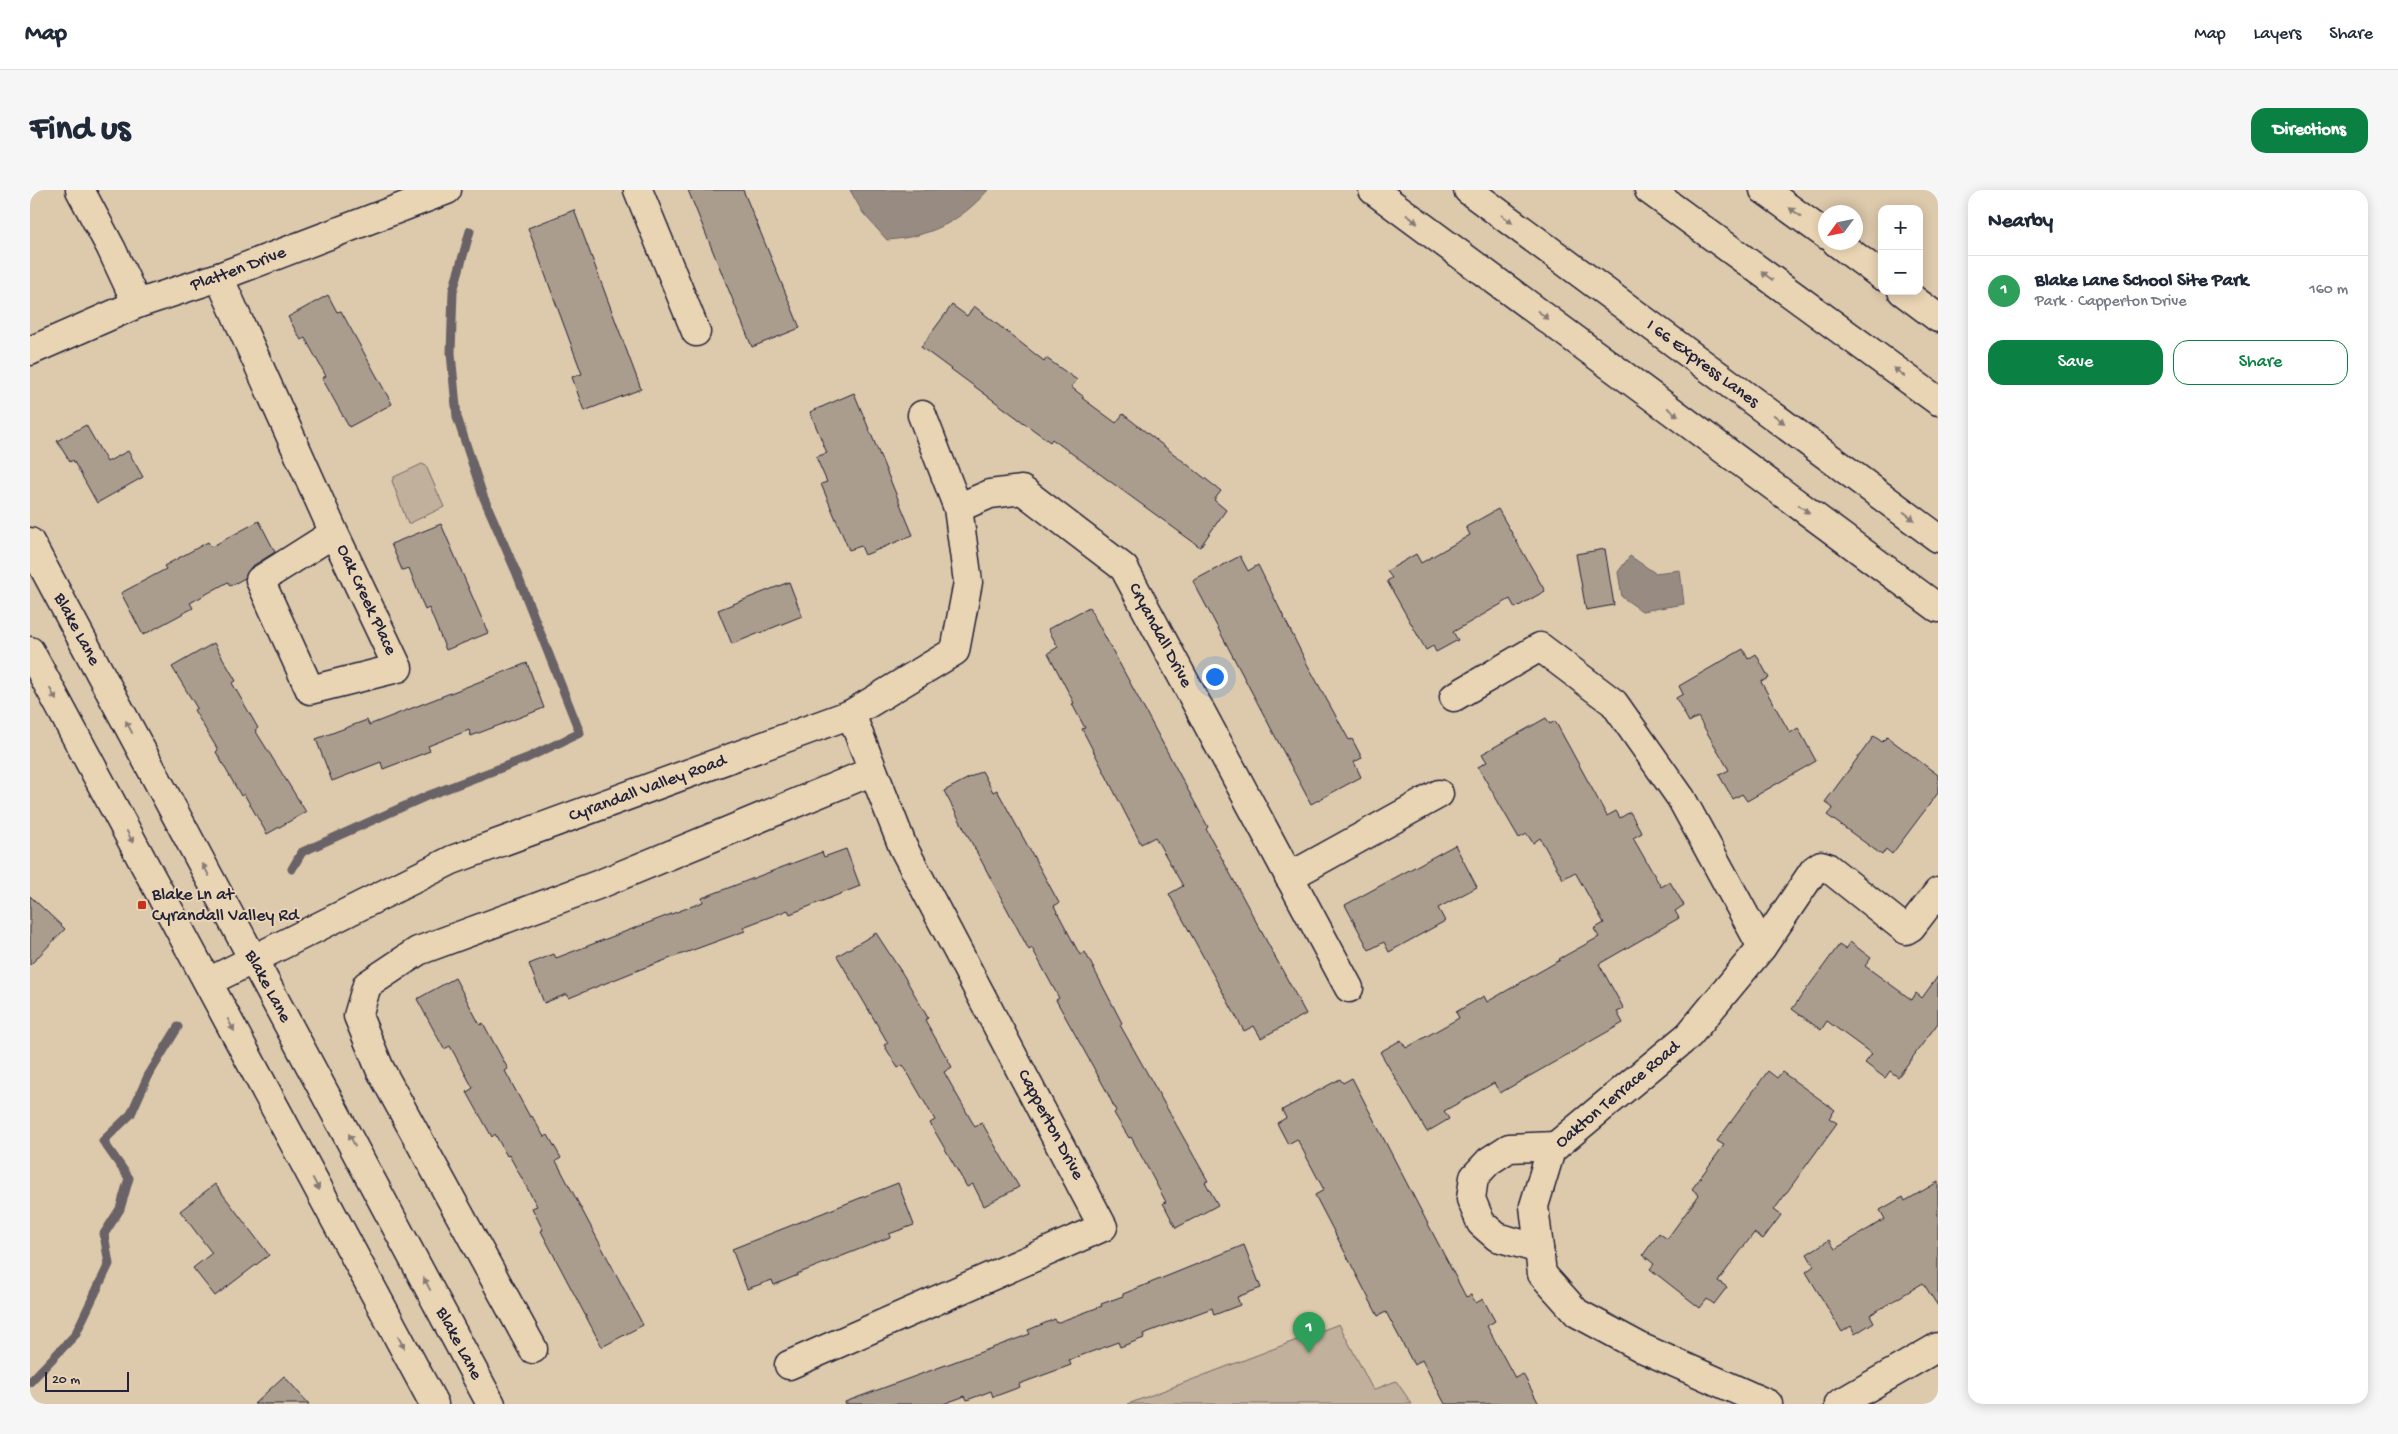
<!DOCTYPE html>
<html lang="en">
<head>
<meta charset="utf-8">
<style>
  body { margin:0; font-family:"Gochi Hand",sans-serif; background:#f6f6f7; color:#1f2937 }
  .controls { position:absolute; right:15px; top:15px; display:grid; overflow:hidden; border-radius:10px; box-shadow:0 2px 12px #0003 }
  .controls button { width:45px; height:45px; display:grid; place-items:center; padding:0; border:0; border-bottom:1px solid #e0e1e3; background:#fff; color:#1f2937; font:25px sans-serif }
  .compass { position:absolute; left:1788px; top:15px; width:45px; height:45px; border-radius:50%; background:#fff; box-shadow:0 2px 12px #0003; rotate:237deg }
  .scale { position:absolute; left:15px; bottom:12px; width:84px; box-sizing:border-box; padding-left:5px; border:2px solid #22223b; border-top:0; font-size:14px; line-height:18px; white-space:nowrap; color:#22223b; -webkit-text-stroke:4px #e9d4b3; paint-order:stroke }
  .you { position:absolute; left:1184px; top:486px; width:18px; height:18px; margin:-12px; border:4px solid #fff; border-radius:50%; background:#1a73e8; box-shadow:0 0 0 8px #1a73e833 }
  .badge { display:grid; place-items:center; width:32px; height:32px; border-radius:50%; background:#0b8043; color:#fff; font-size:16px; font-weight:700 }
  .pin { position:absolute; translate:-50% -41px; filter:drop-shadow(0 1px 2px #0008) }
  .pin::after { content:''; position:absolute; top:26px; width:18px; height:15px; background:inherit; clip-path:polygon(0 0,100% 0,50% 100%) }
  .list { margin:0; padding:0; list-style:none }
  h2 { display:flex; justify-content:space-between; align-items:center; height:65px; margin:0; padding:0 20px; font-size:21px }
  h2 small { font-size:16px; font-weight:400; color:#747a83 }
  .list li { display:grid; grid-template-columns:32px 1fr auto; gap:15px; align-items:center; box-sizing:border-box; height:70px; padding:0 20px; border-top:1px solid #e0e1e3 }
  .list b { display:block; font-size:19px; white-space:nowrap }
  .list p { margin:0; font-size:16px; white-space:nowrap; color:#747a83 }
  .list em { font-size:16px; font-style:normal; color:#747a83 }
  .actions { display:flex; gap:10px; padding:15px 20px }
  .actions a { flex:1; padding:11px 0; border:1px solid #0b8043; border-radius:15px; text-align:center; font-size:18px; color:#0b8043 }
  .actions .main { background:#0b8043; color:#fff }
  .map { position:relative; flex:none; width:1908px; height:1214px; overflow:hidden; border-radius:15px }
  header { display:flex; align-items:center; gap:30px; box-sizing:border-box; height:70px; padding:0 25px; background:#fff; border-bottom:1px solid #e0e1e3 }
  header strong { font-size:24px }
  nav { display:flex; gap:28px; margin-inline-start:auto; font-size:18px }
  .intro { display:flex; align-items:center; justify-content:space-between; box-sizing:border-box; height:120px; padding:0 30px }
  h1 { margin:0; font-size:35px }
  .button { padding:12px 22px; border-radius:15px; background:#0b8043; color:#fff; font-size:18px; font-weight:700 }
  main { display:flex; gap:30px; padding:0 30px }
  aside { flex:1; background:#fff; border-radius:15px; box-shadow:0 2px 12px #0003 }
  .map>svg:first-child { display:block }
</style>
</head>
<body>
<header>
<strong>Map</strong>
<nav><a>Map</a><a>Layers</a><a>Share</a></nav>
</header>
<div class="intro"><h1>Find us</h1><a class="button">Directions</a></div>
<main>
<div class="map">
<svg width="1908" height="1214" viewBox="0 0 1908 1214">
  <rect width="100%" height="100%" fill="#ddc9ac"/>
  <filter id="ink" filterUnits="userSpaceOnUse"><feTurbulence type="fractalNoise" baseFrequency=".02" numOctaves="2"/><feDisplacementMap in="SourceGraphic" scale="10" xChannelSelector="R" yChannelSelector="G"/><feConvolveMatrix kernelMatrix="1 2 1 2 8 2 1 2 1" color-interpolation-filters="sRGB"/></filter>
  <g filter="url(#ink)">
    <!-- green -->
    <path fill="#c1b09b" stroke="#72696b" d="M 392,274 L 396,276 L 414,317 L 378,334 L 362,291 L 364,287 Z
      M 1309,1134 L 1343,1200 L 1366,1191 L 1382,1214 L 1098,1214 Z"/>
    <!-- water -->
    <path fill="#988c82" stroke="#696266" d="M 820,0 L 958,0 C 930,32 899,47 857,50 L 833,23 Z
      M 1600,366 L 1625,383 L 1650,380 L 1654,414 L 1612,421 L 1592,407 L 1588,382 Z"/>
    <g fill="none" stroke-linecap="round" stroke-linejoin="round">
      <!-- stream -->
      <path stroke="#696266" stroke-width="9" d="M 262,679 L 272,662 L 397,606 L 497,568 L 550,543 L 487,384 L 453,306 L 427,227 L 421,163 L 423,101 L 440,41
        M 0,1192 L 45,1145 L 79,1074 L 74,1044 L 90,1019 L 99,988 L 73,951 L 101,924 L 118,886 L 148,837"/>
    </g>
    <!-- building -->
    <path fill="#ab9d8e" stroke="#22223b" d="M 658,0 L 713,0 L 770,138 L 722,157 Z
      M 544,20 L 611,199 L 554,221 L 542,187 L 552,184 L 498,38 Z
      M 298,105 L 307,122 L 311,121 L 362,214 L 319,237 L 292,188 L 296,186 L 275,148 L 271,150 L 258,127 Z
      M 922,115 L 937,126 L 944,116 L 1014,171 L 1016,168 L 1047,190 L 1041,197 L 1054,207 L 1052,208 L 1086,233 L 1093,224 L 1191,301 L 1184,310 L 1196,320 L 1170,357 L 1022,249 L 1020,252 L 891,157 Z
      M 824,203 L 883,345 L 835,365 L 831,356 L 819,360 L 791,294 L 797,292 L 786,267 L 797,263 L 780,222 Z
      M 56,235 L 77,272 L 98,261 L 113,287 L 67,313 L 43,270 L 40,272 L 27,251 Z
      M 1468,319 L 1515,401 L 1485,418 L 1480,409 L 1423,442 L 1428,450 L 1406,462 L 1403,456 L 1396,460 L 1357,391 L 1362,388 L 1357,381 L 1386,364 L 1391,373 L 1440,345 L 1436,337 Z
      M 229,331 L 245,362 L 221,377 L 215,388 L 200,396 L 198,392 L 160,413 L 163,418 L 113,445 L 91,403 L 136,379 L 134,376 L 178,352 L 181,357 Z
      M 411,334 L 458,443 L 416,460 L 399,418 L 395,420 L 379,378 L 372,380 L 361,354 Z
      M 1575,359 L 1584,415 L 1556,420 L 1546,364 Z
      M 1210,366 L 1218,381 L 1228,375 L 1276,472 L 1319,550 L 1322,549 L 1332,568 L 1324,572 L 1331,587 L 1281,614 L 1163,391 Z
      M 759,392 L 772,426 L 702,454 L 688,420 Z
      M 1059,417 L 1178,637 L 1176,639 L 1276,824 L 1231,848 L 1224,836 L 1214,841 L 1139,704 L 1153,696 L 1125,647 L 1111,654 L 1066,566 L 1052,539 L 1055,538 L 1042,514 L 1044,513 L 1018,463 L 1028,457 L 1018,439 Z
      M 184,453 L 206,491 L 202,493 L 228,538 L 225,540 L 276,622 L 237,644 L 214,604 L 211,606 L 186,562 L 188,560 L 164,520 L 167,518 L 142,477 Z
      M 1713,459 L 1718,469 L 1726,464 L 1739,488 L 1731,492 L 1760,543 L 1768,538 L 1786,571 L 1717,611 L 1712,604 L 1703,609 L 1689,585 L 1699,580 L 1668,527 L 1659,532 L 1646,508 L 1653,504 L 1649,496 Z
      M 497,473 L 514,518 L 441,546 L 439,540 L 398,556 L 400,561 L 353,579 L 351,572 L 302,591 L 286,549 L 337,530 L 339,535 Z
      M 1516,528 L 1520,534 L 1525,531 L 1577,626 L 1586,621 L 1590,628 L 1600,622 L 1612,643 L 1603,648 L 1631,697 L 1640,692 L 1654,715 L 1645,721 L 1649,728 L 1569,774 L 1594,819 L 1587,822 L 1593,833 L 1470,903 L 1464,893 L 1414,921 L 1419,929 L 1397,942 L 1350,862 L 1371,850 L 1376,858 L 1429,828 L 1426,822 L 1454,806 L 1457,812 L 1530,770 L 1529,769 L 1569,747 L 1564,739 L 1574,733 L 1545,682 L 1533,689 L 1510,648 L 1503,653 L 1497,644 L 1489,648 L 1448,577 L 1457,572 L 1452,564 Z
      M 1844,546 L 1852,552 L 1857,547 L 1908,585 L 1908,603 L 1862,664 L 1856,659 L 1852,665 L 1797,625 L 1803,618 L 1795,612 Z
      M 952,581 L 963,602 L 967,600 L 1029,713 L 1024,716 L 1050,765 L 1055,762 L 1092,833 L 1090,835 L 1178,991 L 1175,992 L 1188,1015 L 1146,1038 L 1133,1013 L 1136,1012 L 1101,947 L 1099,948 L 1084,923 L 1086,921 L 1076,900 L 1026,810 L 1029,808 L 1002,758 L 999,760 L 914,601 Z
      M 1425,655 L 1447,697 L 1408,718 L 1415,731 L 1359,762 L 1354,752 L 1339,760 L 1315,715 Z
      M 816,659 L 830,696 L 760,724 L 758,720 L 713,737 L 715,741 L 611,779 L 566,797 L 539,808 L 537,804 L 514,813 L 499,774 L 524,764 L 526,768 L 673,712 L 672,708 L 792,662 L 794,667 Z
      M 0,706 L 35,739 L 0,775 Z
      M 846,743 L 874,786 L 898,828 L 895,830 L 922,877 L 914,882 L 945,937 L 952,933 L 989,997 L 954,1016 L 943,994 L 937,997 L 900,933 L 905,930 L 873,875 L 868,878 L 854,855 L 858,853 L 807,766 Z
      M 1820,752 L 1841,768 L 1835,776 L 1882,810 L 1886,803 L 1892,808 L 1908,786 L 1908,833 L 1868,887 L 1860,881 L 1855,888 L 1835,873 L 1842,864 L 1797,831 L 1791,840 L 1762,819 L 1809,755 L 1815,759 Z
      M 425,788 L 450,835 L 453,833 L 478,879 L 475,881 L 500,927 L 502,926 L 514,947 L 518,945 L 531,968 L 526,971 L 613,1135 L 572,1157 L 511,1041 L 513,1040 L 502,1018 L 507,1016 L 479,965 L 477,966 L 465,944 L 462,947 L 437,902 L 443,898 L 420,856 L 414,859 L 387,809 Z
      M 1738,881 L 1747,888 L 1752,882 L 1805,920 L 1799,928 L 1807,933 L 1744,1020 L 1751,1025 L 1733,1049 L 1724,1043 L 1688,1091 L 1697,1097 L 1684,1114 L 1677,1109 L 1670,1118 L 1620,1079 L 1624,1074 L 1613,1065 L 1629,1043 L 1637,1049 L 1669,1005 L 1662,999 L 1694,955 L 1687,951 Z
      M 1322,888 L 1436,1107 L 1441,1105 L 1446,1113 L 1453,1109 L 1465,1131 L 1457,1136 L 1485,1188 L 1493,1184 L 1509,1214 L 1415,1214 L 1392,1170 L 1384,1175 L 1356,1122 L 1348,1126 L 1285,1005 L 1294,1000 L 1267,949 L 1258,954 L 1247,933 L 1256,928 L 1252,920 L 1310,889 L 1313,893 Z
      M 1908,992 L 1908,1116 L 1893,1093 L 1840,1125 L 1844,1132 L 1825,1144 L 1821,1136 L 1812,1142 L 1776,1082 L 1784,1076 L 1777,1064 L 1799,1050 L 1805,1059 L 1855,1029 L 1850,1020 L 1873,1007 L 1875,1011 Z
      M 868,993 L 884,1035 L 859,1044 L 860,1047 L 767,1084 L 768,1085 L 744,1095 L 742,1090 L 717,1099 L 702,1059 Z
      M 185,994 L 239,1065 L 185,1106 L 163,1078 L 182,1063 L 150,1021 Z
      M 1214,1055 L 1231,1098 L 1207,1107 L 1210,1115 L 1184,1125 L 1182,1118 L 1113,1144 L 1114,1148 L 1090,1157 L 1088,1152 L 1039,1170 L 1041,1175 L 989,1194 L 990,1197 L 963,1207 L 961,1201 L 937,1210 L 935,1206 L 913,1214 L 815,1214 L 815,1212 L 1000,1144 L 998,1140 L 1025,1129 L 1026,1133 L 1072,1116 L 1071,1114 L 1093,1106 L 1093,1104 Z
      M 254,1186 L 279,1214 L 224,1214 Z"/>
    <g fill="none" stroke-linecap="round" stroke-linejoin="round">
      <defs>
        <g id="minor">
          <path d="M 50,0 L 81,58 L 107,114"/>
          <path d="M 608,0 L 666,142"/>
          <path d="M 189,87 L 304,343 L 230,390 L 280,500 L 368,478 L 304,343"/>
          <path id="s1" d="M 0,161 L 107,114 L 189,87 L 417,0"/>
          <path id="s2" d="M 928,318 L 960,304 L 992,300 L 1094,378 L 1319,798"/>
          <path d="M 1424,507 L 1510,457 L 1584,513 L 1651,608 L 1732,757 L 1659,845 L 1521,960 L 1504,1016 L 1512,1084 L 1547,1123 L 1612,1158 L 1738,1214"/>
          <path d="M 1259,687 L 1409,604"/>
          <path d="M 1732,757 L 1784,680 L 1791,675 L 1797,677 L 1876,740 L 1881,737 L 1908,702"/>
          <path id="s3" d="M 178,792 L 422,670 L 821,524 L 925,461 L 938,392 L 928,318 L 892,225"/>
          <path d="M 1509,1059 L 1467,1047 L 1451,1033 L 1441,1009 L 1444,987 L 1459,971 L 1479,958 L 1526,956"/>
          <path d="M 503,1159 L 350,879 L 328,826 L 337,795 L 388,761 L 570,694 L 843,581"/>
          <path d="M 759,1175 L 1073,1037 L 873,657 L 821,524"/>
          <path d="M 1809,1214 L 1908,1157"/>
        </g>
        <g id="major">
          <path id="s4" d="M 0,352 L 461,1214"/>
          <path d="M 0,461 L 404,1214"/>
        </g>
        <g id="highway">
          <path d="M 1343,0 L 1908,418"/>
          <path id="s5" d="M 1438,0 L 1908,348"/>
          <path d="M 1619,0 L 1908,211"/>
          <path d="M 1734,0 L 1796,45"/>
          <path d="M 1806,52 L 1852,86"/>
          <path d="M 1872,101 L 1908,128"/>
        </g>
      </defs>
      <!-- minor casing -->
      <use href="#minor" stroke="#22223b" stroke-width="31"/>
      <!-- major casing -->
      <use href="#major" stroke="#22223b" stroke-width="31"/>
      <!-- highway casing -->
      <use href="#highway" stroke="#22223b" stroke-width="31"/>
      <!-- minor -->
      <use href="#minor" stroke="#e9d4b3" stroke-width="28"/>
      <!-- major -->
      <use href="#major" stroke="#e9d4b3" stroke-width="28"/>
      <!-- highway -->
      <use href="#highway" stroke="#e9d4b3" stroke-width="28"/>
    </g>
    <!-- one-way arrows -->
    <defs><path id="oneway-solid" d="M-6-.8H1V-3.2L6.5 0L1 3.2V.8H-6Z" transform="scale(1.25)"/></defs>
    <g fill="#867b77">
      <use href="#oneway-solid" transform="translate(1765 22) rotate(-144)"/>
      <use href="#oneway-solid" transform="translate(1382 29) rotate(36)"/>
      <use href="#oneway-solid" transform="translate(1477 29) rotate(36)"/>
      <use href="#oneway-solid" transform="translate(1737 86) rotate(-144)"/>
      <use href="#oneway-solid" transform="translate(1513 125) rotate(37)"/>
      <use href="#oneway-solid" transform="translate(1869 182) rotate(-144)"/>
      <use href="#oneway-solid" transform="translate(1643 222) rotate(37)"/>
      <use href="#oneway-solid" transform="translate(1749 229) rotate(37)"/>
      <use href="#oneway-solid" transform="translate(1774 319) rotate(37)"/>
      <use href="#oneway-solid" transform="translate(1879 326) rotate(37)"/>
      <use href="#oneway-solid" transform="translate(23 504) rotate(62)"/>
      <use href="#oneway-solid" transform="translate(99 537) rotate(-118)"/>
      <use href="#oneway-solid" transform="translate(100 647) rotate(62)"/>
      <use href="#oneway-solid" transform="translate(176 680) rotate(-118)"/>
      <use href="#oneway-solid" transform="translate(201 835) rotate(62)"/>
      <use href="#oneway-solid" transform="translate(322 950) rotate(-118)"/>
      <use href="#oneway-solid" transform="translate(286 994) rotate(62)"/>
      <use href="#oneway-solid" transform="translate(397 1094) rotate(-118)"/>
      <use href="#oneway-solid" transform="translate(371 1152) rotate(62)"/>
    </g>
  </g>
  <!-- markers -->
  <rect fill="#c8321e" stroke="#e9d4b3" stroke-width="2" x="107" y="710" width="10" height="10" rx="2.5"/>
  <g text-anchor="middle" dominant-baseline="central" stroke-width="4" stroke-linejoin="round" paint-order="stroke">
    <!-- street labels -->
    <g font-size="18" fill="#22223b" stroke="#e9d4b3">
      <text stroke="none"><textPath href="#s1" startOffset="224">Platten Drive</textPath></text>
      <text stroke="none"><textPath href="#s5" startOffset="292">I 66 Express Lanes</textPath></text>
      <text transform="translate(336 410) rotate(65)">Oak Creek Place</text>
      <text stroke="none"><textPath href="#s4" startOffset="99">Blake Lane</textPath></text>
      <text stroke="none"><textPath href="#s2" startOffset="272">Cryandall Drive</textPath></text>
      <text stroke="none"><textPath href="#s3" startOffset="481">Cyrandall Valley Road</textPath></text>
      <text stroke="none"><textPath href="#s4" startOffset="504">Blake Lane</textPath></text>
      <text transform="translate(1588 905) rotate(-40)">Oakton Terrace Road</text>
      <text transform="translate(1020 935) rotate(62)">Capperton Drive</text>
      <text stroke="none"><textPath href="#s4" startOffset="909">Blake Lane</textPath></text>
    </g>
    <!-- poi labels -->
    <g font-size="18" fill="#22223b" stroke="#e9d4b3" text-anchor="start">
      <text x="122" y="705">Blake Ln at<tspan x="122" dy="21">Cyrandall Valley Rd</tspan></text>
    </g>
  </g>
</svg>
<div class="controls">
<button>+</button>
<button>−</button>
</div>
<svg class="compass" viewBox="-18 -18 36 36"><path d="M0-13l5 13h-10z" fill="#e53935"/><path d="M0 13l5-13h-10z" fill="#747a83"/></svg>
<div class="scale">20 m</div>
<div class="you"></div>
<div class="pin badge" style="left:1279px;top:1163px;background:#2e9e5b">1</div>
</div>
<aside>
<h2>Nearby<small></small></h2>
<ul class="list">
<li><span class="badge" style="background:#2e9e5b">1</span><div><b>Blake Lane School Site Park</b><p>Park · Capperton Drive</p></div><em>160 m</em></li>
</ul>
<div class="actions"><a class="main">Save</a><a>Share</a></div>
</aside>
</main>
</body>
</html>
